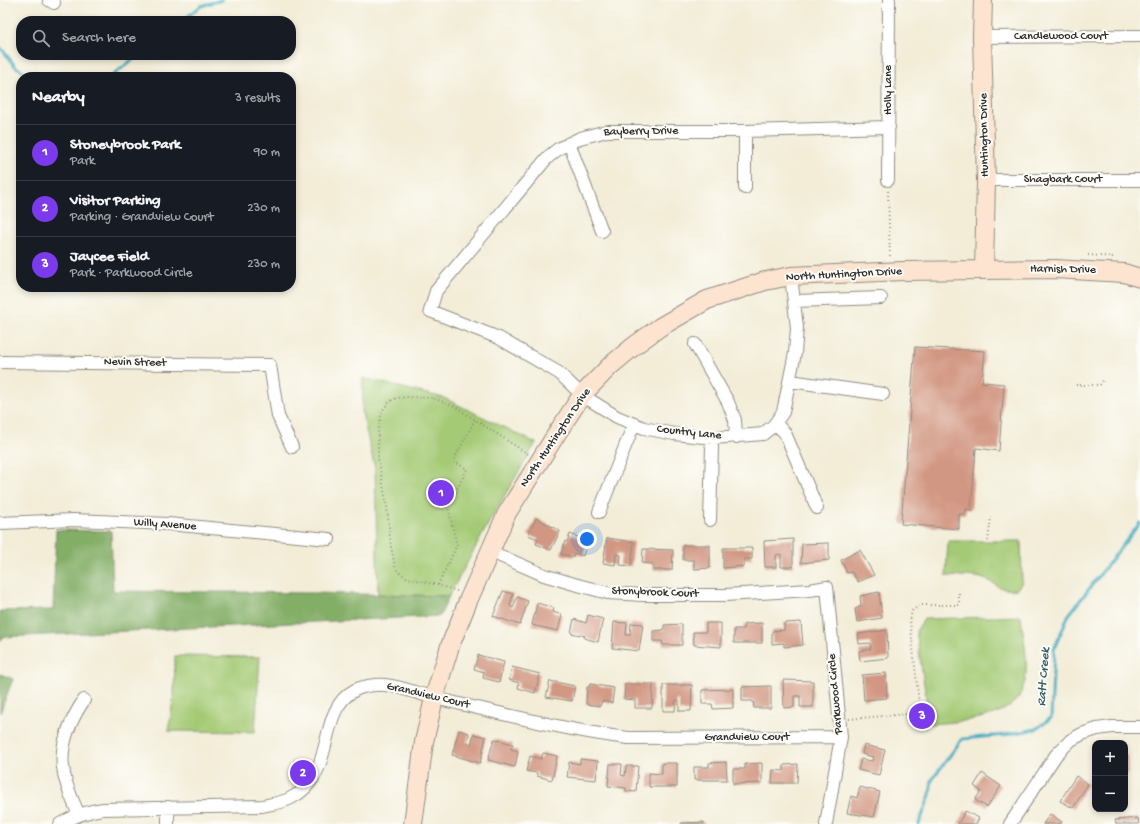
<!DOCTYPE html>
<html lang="en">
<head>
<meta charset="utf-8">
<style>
  body { margin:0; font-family:"Gochi Hand",sans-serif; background:#242831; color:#f1f3f6 }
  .controls { position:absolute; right:12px; bottom:12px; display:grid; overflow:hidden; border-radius:8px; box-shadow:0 2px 6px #0003 }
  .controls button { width:36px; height:36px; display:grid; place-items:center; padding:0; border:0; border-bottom:1px solid #363941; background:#171b24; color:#f1f3f6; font:20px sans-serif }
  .you { position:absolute; left:587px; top:539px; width:14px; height:14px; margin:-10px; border:3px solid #fff; border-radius:50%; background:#1a73e8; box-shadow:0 0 0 6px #1a73e833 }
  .badge { display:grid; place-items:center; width:26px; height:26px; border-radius:50%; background:#7c3aed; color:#fff; font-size:13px; font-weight:700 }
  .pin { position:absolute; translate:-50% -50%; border:2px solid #fff; box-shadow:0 1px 4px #0006 }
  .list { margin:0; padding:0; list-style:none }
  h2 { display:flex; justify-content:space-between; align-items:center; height:52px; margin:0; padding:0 16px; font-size:17px }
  h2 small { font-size:13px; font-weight:400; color:#9ea1a6 }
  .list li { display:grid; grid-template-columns:26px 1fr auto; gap:12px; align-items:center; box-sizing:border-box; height:56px; padding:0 16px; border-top:1px solid #363941 }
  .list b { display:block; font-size:15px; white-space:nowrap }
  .list p { margin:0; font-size:13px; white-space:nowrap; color:#9ea1a6 }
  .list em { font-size:13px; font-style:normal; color:#9ea1a6 }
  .icon { flex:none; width:22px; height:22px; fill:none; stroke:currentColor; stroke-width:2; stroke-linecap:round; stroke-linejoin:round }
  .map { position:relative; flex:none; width:1140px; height:824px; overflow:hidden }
  .search { position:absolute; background:#171b24; box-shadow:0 2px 6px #0003; left:16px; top:16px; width:280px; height:44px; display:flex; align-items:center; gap:10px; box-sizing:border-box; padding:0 14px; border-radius:16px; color:#9ea1a6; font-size:15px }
  .panel { position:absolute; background:#171b24; box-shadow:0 2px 6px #0003; left:16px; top:72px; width:280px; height:220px; border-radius:16px }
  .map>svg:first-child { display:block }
</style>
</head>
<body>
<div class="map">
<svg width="1140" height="824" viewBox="0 0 1140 824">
  <rect width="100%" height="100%" fill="#fdfcf7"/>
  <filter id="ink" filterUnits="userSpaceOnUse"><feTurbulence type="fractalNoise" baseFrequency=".025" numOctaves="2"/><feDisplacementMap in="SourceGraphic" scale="8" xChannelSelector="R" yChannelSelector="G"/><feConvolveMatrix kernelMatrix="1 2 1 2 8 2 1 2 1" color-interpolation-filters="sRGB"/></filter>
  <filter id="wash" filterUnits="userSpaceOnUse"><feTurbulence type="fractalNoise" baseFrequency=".012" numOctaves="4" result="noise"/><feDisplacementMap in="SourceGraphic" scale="16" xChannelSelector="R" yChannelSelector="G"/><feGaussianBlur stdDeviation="0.9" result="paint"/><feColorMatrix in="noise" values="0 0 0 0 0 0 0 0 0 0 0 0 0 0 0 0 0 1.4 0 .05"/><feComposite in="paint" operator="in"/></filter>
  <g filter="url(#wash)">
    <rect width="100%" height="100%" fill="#f3edd8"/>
    <!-- green -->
    <path fill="#a4ca74" stroke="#687a50" d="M 363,378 L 444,398 L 536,443 L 492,517 L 449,596 L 378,594 L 375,469 L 362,413 Z
      M 948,541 L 1021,541 L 1022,582 L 1017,589 C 998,592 997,582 981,578 C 971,575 957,577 946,576 Z
      M 1021,616 C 1023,637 1029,660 1025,681 C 1024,685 1021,694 1018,698 C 1001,720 956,722 930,724 L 916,631 L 924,619 Z
      M 175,656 L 260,657 L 255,732 L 168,731 L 174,695 Z"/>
    <!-- forest -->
    <path fill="#83ae66" stroke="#576c48" d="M 56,530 L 111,531 L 113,591 L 312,593 L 449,596 L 440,616 L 3,637 L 0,642 L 0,611 L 53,610 Z
      M 0,674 L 13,679 L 0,713 Z"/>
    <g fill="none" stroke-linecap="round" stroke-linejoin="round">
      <!-- stream -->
      <path stroke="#42acc1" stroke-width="3" d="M 182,21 L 201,6 L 222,0
        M 0,47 L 16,67 L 32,77
        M 111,77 L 138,55
        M 919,824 L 930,795 L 932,780 L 962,739 L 1005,735 L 1036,729 L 1051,718 L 1054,649 L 1068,616 L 1140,523"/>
    </g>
    <g id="blocks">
      <!-- building -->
      <path fill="#d29782" d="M 915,347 L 985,351 L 982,382 L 1004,384 L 999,451 L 976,448 L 971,510 L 966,509 L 965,514 L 959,514 L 959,529 L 901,524 Z
        M436 486a7 7 0 1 1 14 0a7 7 0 1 1-14 0Z
        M 536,518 L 560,531 L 551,550 L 536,544 L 538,539 L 528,535 Z
        M 570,534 L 588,541 L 583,556 L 574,553 L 573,557 L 561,554 L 565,541 L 567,542 Z
        M 607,538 L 634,542 L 631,566 L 620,565 L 621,555 L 616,554 L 615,565 L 603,563 Z
        M 793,539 L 793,567 L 781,567 L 781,554 L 776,555 L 776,567 L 765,567 L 764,541 Z
        M 829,543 L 829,560 L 801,563 L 802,544 Z
        M 683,545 L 710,545 L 710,568 L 694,569 L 694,560 L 683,560 Z
        M 723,548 L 752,548 L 752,559 L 744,559 L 744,566 L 723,568 Z
        M 643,549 L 673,550 L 672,570 L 653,570 L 653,564 L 642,563 Z
        M 860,550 L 874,575 L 858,582 L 852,572 L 847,573 L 841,560 Z
        M 503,591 L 513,594 L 510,606 L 513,608 L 517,597 L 528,601 L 520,625 L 493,616 Z
        M 879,592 L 882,618 L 857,622 L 855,609 L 861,606 L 860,596 Z
        M 537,603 L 554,608 L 553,612 L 562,615 L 558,631 L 532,625 Z
        M 588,615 L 603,619 L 598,642 L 584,638 L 585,636 L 571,633 L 574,619 L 586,623 Z
        M 614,622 L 627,623 L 626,635 L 630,635 L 631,623 L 643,624 L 639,651 L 612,648 Z
        M 801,622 L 803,645 L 784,647 L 784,643 L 772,644 L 772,631 L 784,630 L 784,623 Z
        M 706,623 L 721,623 L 721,647 L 694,645 L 693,632 L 706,632 Z
        M 762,623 L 762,643 L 734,643 L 734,629 L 744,629 L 744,624 Z
        M 682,624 L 682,645 L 663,645 L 662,641 L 653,641 L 653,631 L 664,630 L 664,625 Z
        M 887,630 L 888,658 L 860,661 L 859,651 L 871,649 L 870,643 L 859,644 L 858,634 Z
        M 478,655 L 504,662 L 499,682 L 483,678 L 484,672 L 474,669 Z
        M 512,667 L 540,674 L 535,693 L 518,688 L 519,683 L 509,680 Z
        M 886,673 L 887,698 L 864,700 L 862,675 Z
        M 783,680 L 813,681 L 813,707 L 800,707 L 800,696 L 794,696 L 794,707 L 784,708 Z
        M 550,681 L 575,686 L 572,701 L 546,697 Z
        M 590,684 L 614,688 L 612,703 L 602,701 L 600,706 L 586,704 L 587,687 L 589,687 Z
        M 625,684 L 653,684 L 652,708 L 635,708 L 635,700 L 624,699 Z
        M 663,685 L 692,685 L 691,711 L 679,711 L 679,700 L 676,700 L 675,711 L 663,711 Z
        M 771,686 L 771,708 L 754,708 L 753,701 L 742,701 L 742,687 Z
        M 733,689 L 733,708 L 713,709 L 712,704 L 702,704 L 702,690 Z
        M 459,730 L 469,733 L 467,743 L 471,744 L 474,734 L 486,737 L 480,763 L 452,755 Z
        M 494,739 L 513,744 L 511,749 L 518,751 L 515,767 L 488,760 Z
        M 864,745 L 885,750 L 879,775 L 858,770 L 861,759 L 872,761 L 873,757 L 862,754 Z
        M 543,753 L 557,756 L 552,780 L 537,776 L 537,773 L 526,771 L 530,756 L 541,759 Z
        M 1125,755 L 1127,755 L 1128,773 L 1125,774 Z
        M 580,759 L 598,761 L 596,780 L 567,777 L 569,762 L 580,764 Z
        M 726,762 L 727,780 L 694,780 L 694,767 L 709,767 L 709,763 Z
        M 662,763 L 677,763 L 677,787 L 649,787 L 649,773 L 662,774 Z
        M 762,763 L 762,783 L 733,784 L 733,769 L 745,769 L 745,764 Z
        M 610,764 L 622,764 L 621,775 L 625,776 L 626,766 L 638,766 L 636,792 L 626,791 L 626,788 L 608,786 Z
        M 798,764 L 797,783 L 772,783 L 773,770 L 784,771 L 784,765 Z
        M 982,773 L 1001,786 L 987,807 L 975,800 L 981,791 L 974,786 Z
        M 1076,776 L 1088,784 L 1073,808 L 1060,801 Z
        M 860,787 L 880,792 L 874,817 L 847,813 L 851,796 L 857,798 Z
        M 965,811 L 979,818 L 976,824 L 958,824 Z
        M 1050,814 L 1062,822 L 1060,824 L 1043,824 Z
        M 1138,818 L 1139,824 L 1116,824 L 1115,820 Z
        M 704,822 L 704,824 L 681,824 L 681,823 Z"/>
    </g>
  </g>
  <g filter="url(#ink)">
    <use href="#blocks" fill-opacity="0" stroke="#8f8c82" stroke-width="1"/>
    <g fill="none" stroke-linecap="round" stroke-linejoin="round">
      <defs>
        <path id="street" d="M 49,0 L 54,3
          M 982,37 L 1140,36
          M 745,131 L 745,188
          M 569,143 L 602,231
          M 888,180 L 889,0
          M 986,180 L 1140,180
          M 791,276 L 797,328 L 795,353 L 783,412 L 774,425 L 763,434 L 714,438 L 674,434 L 644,428 L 617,417 L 582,395 L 559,373 L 499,338 L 430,311 L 436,291 L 547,158 L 558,149 L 580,138 L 607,131 L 745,131 L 889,127
          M 795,301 L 881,298
          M 695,344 L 728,402 L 735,420 L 736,437
          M 0,362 L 270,365 L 278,416 L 292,447
          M 790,381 L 883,394
          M 775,423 L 785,433 L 817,508
          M 599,512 L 634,424
          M 710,520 L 712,447 L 710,438
          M 0,523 L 74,520 L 168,524 L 329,539
          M 489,551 L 544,575 L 574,584 L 608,593 L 644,595 L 725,595 L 810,590 L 827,587 L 841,737 L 826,824
          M 168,807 L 168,824
          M 79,815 C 73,801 66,787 64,773 C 58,746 70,721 84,700
          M 60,824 C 74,816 87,811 103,809 L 262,806 C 272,804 282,803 291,798 C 338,775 315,711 355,690 C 363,686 376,684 385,685 C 404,687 424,696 443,700 C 504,714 565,730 628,738 L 841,737
          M 1010,824 L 1056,755 L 1071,740 L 1082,734 L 1097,729 L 1112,727 L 1140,727"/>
        <path id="secondary" d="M 983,0 L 982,37 L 986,180 L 984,270
          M 413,824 L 424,742 L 434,698 L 450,646 L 468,601 L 507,513 L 559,430 L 582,395 L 610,366 L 634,346 L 660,327 L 707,300 L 765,281 L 791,276 L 903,271 L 1055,269 L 1124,273 L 1140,278"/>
      </defs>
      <!-- street casing -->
      <use href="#street" stroke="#8f8c82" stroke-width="14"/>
      <!-- secondary casing -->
      <use href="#secondary" stroke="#8f8c82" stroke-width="20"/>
      <!-- path -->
      <path stroke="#8f8c82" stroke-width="2" stroke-dasharray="1 3" stroke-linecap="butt" d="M 888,191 L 890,258
        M 1088,255 L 1113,257
        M 1076,385 L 1100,385 L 1104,379
        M 988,541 L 991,517
        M 438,585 L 457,545 L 448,507 L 467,469 L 453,461 L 475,420
        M 457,591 L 438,585 L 408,578 L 398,572 L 395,566 L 391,547 L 387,507 L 378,458 L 378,431 L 382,411 L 390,401 L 397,398 L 407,397 L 433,398 L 454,406 L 528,454
        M 849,719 L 918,713 L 919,704 L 910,620 L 912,611 L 920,605 L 959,605 L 959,593"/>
      <!-- street -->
      <use href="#street" stroke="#fff" stroke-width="12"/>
      <!-- secondary -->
      <use href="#secondary" stroke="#fde4d0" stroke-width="18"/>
    </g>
  </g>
  <g text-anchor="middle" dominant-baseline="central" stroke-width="4" stroke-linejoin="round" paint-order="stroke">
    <!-- street labels -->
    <g font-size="12" fill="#2b2b2b" stroke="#fdfcf7">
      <text x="1061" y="37">Candlewood Court</text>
      <text transform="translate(889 90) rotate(-90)">Holly Lane</text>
      <text transform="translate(641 132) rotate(-1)">Bayberry Drive</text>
      <text transform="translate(985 135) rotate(-91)">Huntington Drive</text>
      <text x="1063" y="180">Shagbark Court</text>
      <text transform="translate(1063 270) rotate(1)">Harnish Drive</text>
      <text transform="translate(844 275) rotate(-3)">North Huntington Drive</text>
      <text transform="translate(135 363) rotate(1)">Nevin Street</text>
      <text transform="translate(689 433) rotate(6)">Country Lane</text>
      <text transform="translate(556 438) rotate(-56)">North Huntington Drive</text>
      <text transform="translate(165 525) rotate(4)">Willy Avenue</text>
      <text transform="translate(655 593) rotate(2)">Stonybrook Court</text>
      <text transform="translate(836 694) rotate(-95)">Parkwood Circle</text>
      <text transform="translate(428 696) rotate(13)">Grandview Court</text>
      <text x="747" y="738">Grandview Court</text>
    </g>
    <!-- water labels -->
    <g font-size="13" font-style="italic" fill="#345f67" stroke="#fdfcf7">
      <text transform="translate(1044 677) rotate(-86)">Ratt Creek</text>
    </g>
  </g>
</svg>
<div class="controls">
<button>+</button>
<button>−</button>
</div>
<div class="you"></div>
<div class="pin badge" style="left:441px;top:493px">1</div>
<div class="pin badge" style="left:303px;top:773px">2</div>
<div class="pin badge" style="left:922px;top:716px">3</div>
<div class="search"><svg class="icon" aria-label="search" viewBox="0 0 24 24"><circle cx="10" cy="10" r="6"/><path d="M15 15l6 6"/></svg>Search here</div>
<section class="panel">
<h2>Nearby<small>3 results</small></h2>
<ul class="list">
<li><span class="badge">1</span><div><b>Stoneybrook Park</b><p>Park</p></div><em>90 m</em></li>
<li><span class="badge">2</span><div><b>Visitor Parking</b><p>Parking · Grandview Court</p></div><em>230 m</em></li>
<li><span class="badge">3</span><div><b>Jaycee Field</b><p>Park · Parkwood Circle</p></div><em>230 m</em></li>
</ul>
</section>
</div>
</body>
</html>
